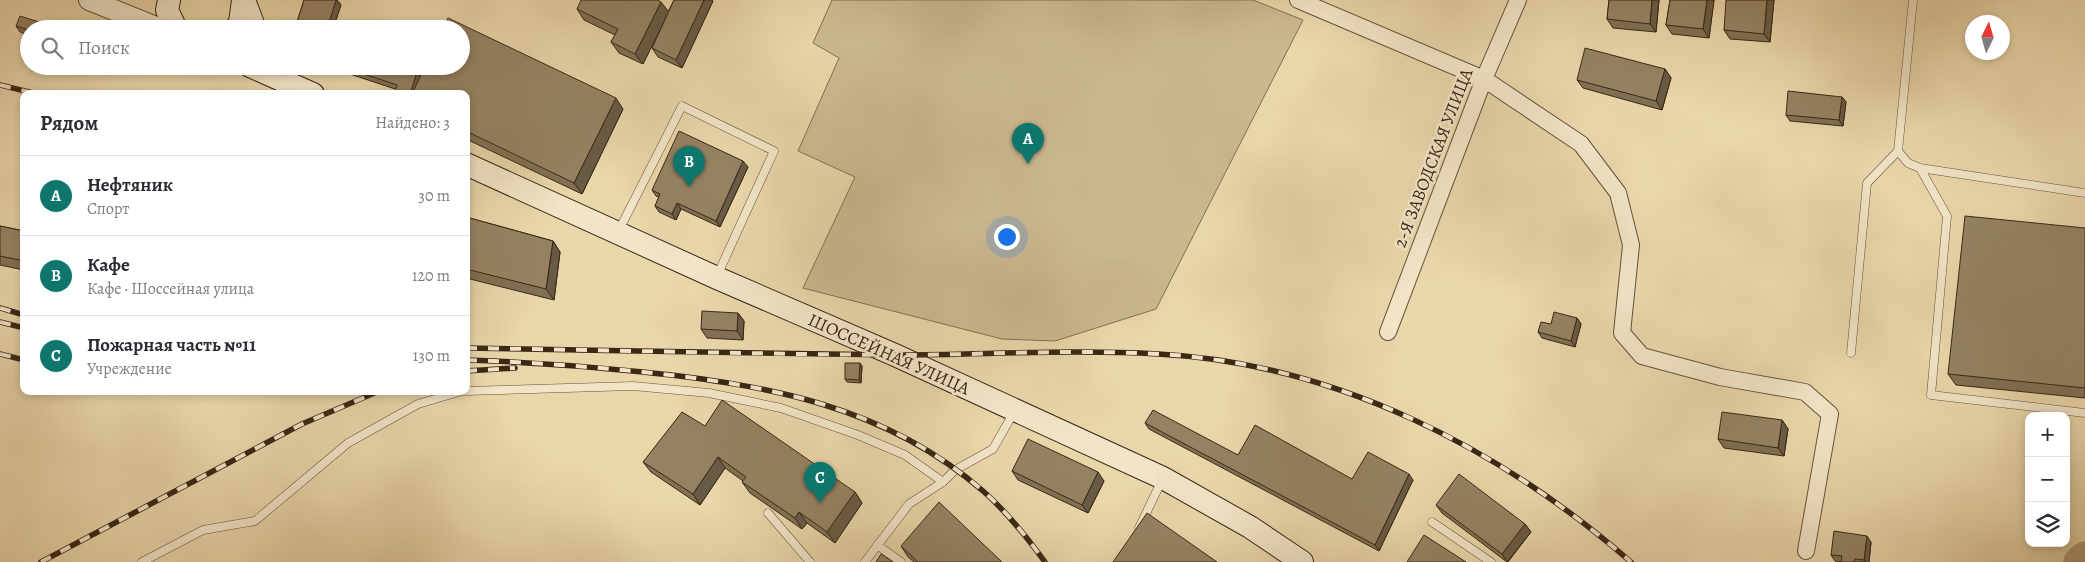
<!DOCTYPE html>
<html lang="ru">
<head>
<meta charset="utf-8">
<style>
  body { margin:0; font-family:Alegreya,serif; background:#f7f7f7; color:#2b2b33 }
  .controls { position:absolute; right:15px; bottom:15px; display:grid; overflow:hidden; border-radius:10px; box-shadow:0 2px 8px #0003 }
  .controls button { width:45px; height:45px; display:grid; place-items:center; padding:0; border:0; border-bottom:1px solid #e1e1e2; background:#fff; color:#2b2b33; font:25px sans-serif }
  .compass { position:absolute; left:1965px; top:15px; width:45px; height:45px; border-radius:50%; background:#fff; box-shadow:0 2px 8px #0003; rotate:5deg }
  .you { position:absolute; left:1006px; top:236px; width:18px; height:18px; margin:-12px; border:4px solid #fff; border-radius:50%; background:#1a73e8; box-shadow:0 0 0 8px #1a73e833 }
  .badge { display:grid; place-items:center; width:32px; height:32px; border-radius:50%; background:#0f766e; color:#fff; font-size:16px; font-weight:700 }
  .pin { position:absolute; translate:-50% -41px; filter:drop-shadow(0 1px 2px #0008) }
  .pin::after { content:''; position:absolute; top:26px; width:18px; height:15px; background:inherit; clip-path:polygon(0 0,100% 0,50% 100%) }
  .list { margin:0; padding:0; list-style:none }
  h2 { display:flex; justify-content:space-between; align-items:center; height:65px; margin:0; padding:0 20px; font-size:21px }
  h2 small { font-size:16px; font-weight:400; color:#7c7c81 }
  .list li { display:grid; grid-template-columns:32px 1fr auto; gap:15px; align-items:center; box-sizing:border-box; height:80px; padding:0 20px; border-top:1px solid #e1e1e2 }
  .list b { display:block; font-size:19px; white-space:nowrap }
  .list p { margin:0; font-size:16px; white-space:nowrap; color:#7c7c81 }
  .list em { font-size:16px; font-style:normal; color:#7c7c81 }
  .icon { flex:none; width:28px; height:28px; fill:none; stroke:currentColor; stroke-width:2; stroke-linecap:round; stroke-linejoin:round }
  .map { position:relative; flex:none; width:2085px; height:562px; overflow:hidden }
  .search { position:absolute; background:#fff; box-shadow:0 2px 8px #0003; left:20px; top:20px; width:450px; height:55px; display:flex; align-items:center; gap:12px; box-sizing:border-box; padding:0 18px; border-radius:28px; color:#7c7c81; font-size:19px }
  .panel { position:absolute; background:#fff; box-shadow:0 2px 8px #0003; left:20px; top:90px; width:450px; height:305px; border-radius:10px }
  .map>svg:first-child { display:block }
</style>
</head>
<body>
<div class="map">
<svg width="2085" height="562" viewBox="0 0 2085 562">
  <rect width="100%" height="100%" fill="#e9d6a9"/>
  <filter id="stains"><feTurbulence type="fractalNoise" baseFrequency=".004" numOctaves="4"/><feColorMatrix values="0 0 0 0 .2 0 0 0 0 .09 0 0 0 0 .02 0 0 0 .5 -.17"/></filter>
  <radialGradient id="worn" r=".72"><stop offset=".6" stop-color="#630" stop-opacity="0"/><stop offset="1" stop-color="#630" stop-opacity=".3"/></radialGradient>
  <!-- green -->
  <path fill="#cbb890" stroke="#827053" d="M 832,0 L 1253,0 L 1303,20 L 1156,309 L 1055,341 L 1002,339 L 803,288 L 855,177 L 798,151 L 839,58 L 813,43 Z"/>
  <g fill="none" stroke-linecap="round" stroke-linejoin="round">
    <!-- river -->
    <path stroke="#ae9a77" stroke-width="31" d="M 2079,562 L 2085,557"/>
    <defs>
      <path id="service" d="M 1913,0 L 1898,151 L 1908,163 L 1920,168 L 2085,193
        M 1920,168 L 1947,216 L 1931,395 L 2085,413
        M 618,232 L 682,106 L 774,151 L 717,276
        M 1851,353 L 1867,183 L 1898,151
        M 466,391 L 633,386 L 709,393 L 781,408 L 858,435 L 905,455 L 943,482
        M 768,513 L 810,562
        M 1432,522 L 1491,562
        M 1139,528 L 1162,480
        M 877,545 L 901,562
        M 142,562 L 203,530 L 255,521 L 348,443 L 418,404 L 462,391
        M 865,562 L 909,504 L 943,482 L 955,470 L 993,449 L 1014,412"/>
      <path id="minor" d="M 1298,0 L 1484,79 L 1581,144 L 1618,193 L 1631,245 L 1622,333 L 1642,356 L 1720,377 L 1805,392 L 1830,414 L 1806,551
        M 1388,332 L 1484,79 L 1518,0"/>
      <path id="tertiary" d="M 89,0 L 161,29"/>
      <path id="secondary" d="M 169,0 L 167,10 L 176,29
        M 244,0 L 255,29
        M 235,29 L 240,23 L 243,0
        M 250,66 L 313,94
        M 466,164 L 717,278 L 895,355 L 1163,478 L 1250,527 L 1302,562"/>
    </defs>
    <!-- service casing -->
    <use href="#service" stroke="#66533b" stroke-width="9"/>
    <!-- minor casing -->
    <use href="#minor" stroke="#66533b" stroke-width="18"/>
    <!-- tertiary casing -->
    <use href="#tertiary" stroke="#66533b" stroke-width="22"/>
    <!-- secondary casing -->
    <use href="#secondary" stroke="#3a2716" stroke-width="24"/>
    <!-- service -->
    <use href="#service" stroke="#f1e4c7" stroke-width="8"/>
    <!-- minor -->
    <use href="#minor" stroke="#f1e4c7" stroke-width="16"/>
    <!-- tertiary -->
    <use href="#tertiary" stroke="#f1e4c7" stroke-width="20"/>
    <!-- secondary -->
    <use href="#secondary" stroke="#f1e4c7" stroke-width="22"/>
    <defs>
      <path id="rail" d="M 0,85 L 37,94
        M 0,308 L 24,315
        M 0,322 L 24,328
        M 466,348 C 609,350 752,354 895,355 C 982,355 1070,349 1158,354 C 1334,363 1500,448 1631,562
        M 0,354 L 24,360
        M 466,360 C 525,362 584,366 643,372 C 768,385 885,406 983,491 C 1007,512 1026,536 1045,562
        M 466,371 L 515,368
        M 41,562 L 302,424 L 379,391"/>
    </defs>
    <!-- rail casing -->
    <use href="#rail" stroke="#3a2716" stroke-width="5.5"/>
    <!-- rail -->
    <use href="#rail" stroke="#f1e4c7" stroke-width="4" stroke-dasharray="11" stroke-linecap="butt"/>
  </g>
  <!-- wall -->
  <path fill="#807054" stroke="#3a2716" d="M 304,0 L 337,0 L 341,5 L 333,28 L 335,29 L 303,29 L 301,28 L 297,22 Z
    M 674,0 L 712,0 L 713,1 L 682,68 L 658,57 L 652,48 L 659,31 L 643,64 L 619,53 L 611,42 L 615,35 L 584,20 L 577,9 L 668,12 Z
    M 1609,0 L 1659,0 L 1656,32 L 1613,28 L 1607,19 Z
    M 1670,0 L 1714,0 L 1709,38 L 1672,34 L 1666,25 Z
    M 1774,0 L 1770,42 L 1730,39 L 1724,30 Z
    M 16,26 L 29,29 L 29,35 L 20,32 Z
    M 326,66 L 406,66 L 405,68 L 420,76 L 623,109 L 582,194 L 466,139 L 466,94 L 395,89 Z
    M 1665,69 L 1671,78 L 1662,110 L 1583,88 L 1577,80 Z
    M 1842,97 L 1846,102 L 1843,126 L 1790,121 L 1786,115 Z
    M 748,167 L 720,227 L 681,209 L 676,220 L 659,212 L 655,206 L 659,197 L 656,196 L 652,190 Z
    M 466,217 L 553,241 L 560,252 L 554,300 L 466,278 Z
    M 0,226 L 24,231 L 24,270 L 0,265 Z
    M 2085,228 L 2085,398 L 1956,385 L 1948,374 Z
    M 738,313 L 744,321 L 743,340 L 707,338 L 701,329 Z
    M 1577,318 L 1581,324 L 1575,347 L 1542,338 L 1538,332 Z
    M 862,366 L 861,383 L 847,382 L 845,379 Z
    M 1782,420 L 1788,429 L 1784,456 L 1724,448 L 1718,439 Z
    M 1145,423 L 1238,455 L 1352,479 L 1413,480 L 1379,551 L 1149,429 Z
    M 705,426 L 855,492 L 862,503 L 835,543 L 807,523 L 802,529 L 750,493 L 742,482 L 743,481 L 725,468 L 700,505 L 651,472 L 643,462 Z
    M 1012,471 L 1104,481 L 1088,513 L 1018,480 Z
    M 1436,505 L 1525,524 L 1531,532 L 1508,562 L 1507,562 L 1442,513 Z
    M 1871,542 L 1869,562 L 1841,562 L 1835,561 L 1831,555 Z
    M 901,546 L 1002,562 L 914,562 L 908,557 Z"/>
  <!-- shaded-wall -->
  <path fill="#685b45" stroke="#3a2716" d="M 336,0 L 337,0 L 341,5 L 333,29 L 328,26 Z
    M 704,0 L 712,0 L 713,1 L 682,68 L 676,60 Z
    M 1652,0 L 1659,0 L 1656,32 L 1650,24 Z
    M 1707,0 L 1714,0 L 1709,38 L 1703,29 Z
    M 1767,0 L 1774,0 L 1770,42 L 1764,34 Z
    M 661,2 L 669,12 L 643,64 L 635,54 Z
    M 1665,69 L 1671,78 L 1662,110 L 1656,101 Z
    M 417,72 L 421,78 L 416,94 L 410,94 Z
    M 1842,97 L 1846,102 L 1843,126 L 1839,120 Z
    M 616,98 L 623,109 L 582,194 L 574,183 Z
    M 743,161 L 748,167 L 720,227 L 716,221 Z
    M 677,203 L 681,209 L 676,220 L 672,214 Z
    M 553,241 L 560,252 L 554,300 L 546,289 Z
    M 738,313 L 744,321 L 743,340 L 737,331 Z
    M 1577,318 L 1581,324 L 1575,347 L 1571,341 Z
    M 860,363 L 862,366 L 861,383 L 859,380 Z
    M 1782,420 L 1788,429 L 1784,456 L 1778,448 Z
    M 718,457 L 725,468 L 700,505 L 693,494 Z
    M 1098,472 L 1104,481 L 1088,513 L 1082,505 Z
    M 1409,474 L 1413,480 L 1379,551 L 1375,545 Z
    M 855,492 L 862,503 L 835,543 L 827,532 Z
    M 799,512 L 807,523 L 802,529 L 795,518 Z
    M 1525,524 L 1531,532 L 1507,562 L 1502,554 Z
    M 1867,536 L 1871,542 L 1869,562 L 1866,562 L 1864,560 Z"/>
  <!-- building -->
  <path fill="#958262" stroke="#3a2716" d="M 304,0 L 336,0 L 328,26 L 335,29 L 306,29 L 307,26 L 297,22 Z
    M 581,0 L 658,0 L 661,2 L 635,54 L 611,42 L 618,29 L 577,9 Z
    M 674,0 L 704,0 L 676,60 L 652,48 Z
    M 1609,0 L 1652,0 L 1650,24 L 1607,19 Z
    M 1670,0 L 1707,0 L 1703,29 L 1666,25 Z
    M 1726,0 L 1767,0 L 1764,34 L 1724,30 Z
    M 20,16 L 61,29 L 29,29 L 29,30 L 16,26 Z
    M 448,18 L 616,98 L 574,183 L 466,131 L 466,94 L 412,94 L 425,66 L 461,66 L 461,29 L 443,29 Z
    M 1585,48 L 1665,69 L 1656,101 L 1577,80 Z
    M 340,66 L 400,66 L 417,72 L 410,94 L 394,94 L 397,85 Z
    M 1788,91 L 1842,97 L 1839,120 L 1786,115 Z
    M 679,131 L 743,161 L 716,221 L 677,203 L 672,214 L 655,206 L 660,194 L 652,190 Z
    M 1965,216 L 2085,228 L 2085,388 L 1948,374 Z
    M 466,217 L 553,241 L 546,289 L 466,269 Z
    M 0,226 L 24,231 L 24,261 L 0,256 Z
    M 702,311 L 738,313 L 737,331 L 701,329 Z
    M 1554,312 L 1577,318 L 1571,341 L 1538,332 L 1541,322 L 1551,324 Z
    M 845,363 L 860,363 L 859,380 L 845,379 Z
    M 722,400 L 855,492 L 827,532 L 799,512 L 795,518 L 742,482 L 746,477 L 718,457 L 693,494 L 643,462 L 682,412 L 705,426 Z
    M 1153,410 L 1238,455 L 1255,425 L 1352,479 L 1368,452 L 1409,474 L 1375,545 L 1145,423 Z
    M 1722,412 L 1782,420 L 1778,448 L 1718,439 Z
    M 1028,439 L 1098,472 L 1082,505 L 1012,471 Z
    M 1459,474 L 1525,524 L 1502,554 L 1436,505 Z
    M 939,502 L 1002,562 L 918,562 L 901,546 Z
    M 1147,513 L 1217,562 L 1113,562 Z
    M 1834,531 L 1867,536 L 1864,560 L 1855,559 L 1854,562 L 1841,562 L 1842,556 L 1831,555 Z
    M 1424,535 L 1466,562 L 1407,562 Z
    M 881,554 L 893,562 L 876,562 Z"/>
  <g text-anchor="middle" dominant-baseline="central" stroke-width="5" stroke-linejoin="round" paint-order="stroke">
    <!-- street labels -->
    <g font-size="18" fill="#3a2716" stroke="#f1e4c7">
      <text transform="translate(1433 158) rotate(-69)">2-Я ЗАВОДСКАЯ УЛИЦА</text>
      <text transform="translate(889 354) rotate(24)">ШОССЕЙНАЯ УЛИЦА</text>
    </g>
  </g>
  <rect width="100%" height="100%" filter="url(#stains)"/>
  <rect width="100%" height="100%" fill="url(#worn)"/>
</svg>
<div class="controls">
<button>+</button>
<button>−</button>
<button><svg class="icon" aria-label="layers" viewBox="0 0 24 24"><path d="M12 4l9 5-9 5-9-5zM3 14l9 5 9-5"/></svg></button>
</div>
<svg class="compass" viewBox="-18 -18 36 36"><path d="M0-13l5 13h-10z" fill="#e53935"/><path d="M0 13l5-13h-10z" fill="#7c7c81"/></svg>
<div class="you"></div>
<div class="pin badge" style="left:1028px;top:164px">A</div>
<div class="pin badge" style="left:689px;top:187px">B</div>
<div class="pin badge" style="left:820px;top:503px">C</div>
<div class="search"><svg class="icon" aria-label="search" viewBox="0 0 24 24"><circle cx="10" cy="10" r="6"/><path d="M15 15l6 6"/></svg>Поиск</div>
<section class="panel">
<h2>Рядом<small>Найдено: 3</small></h2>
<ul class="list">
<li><span class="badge">A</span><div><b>Нефтяник</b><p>Спорт</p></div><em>30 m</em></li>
<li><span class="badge">B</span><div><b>Кафе</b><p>Кафе · Шоссейная улица</p></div><em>120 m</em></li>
<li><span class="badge">C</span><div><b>Пожарная часть №11</b><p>Учреждение</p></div><em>130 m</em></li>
</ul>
</section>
</div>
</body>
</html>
